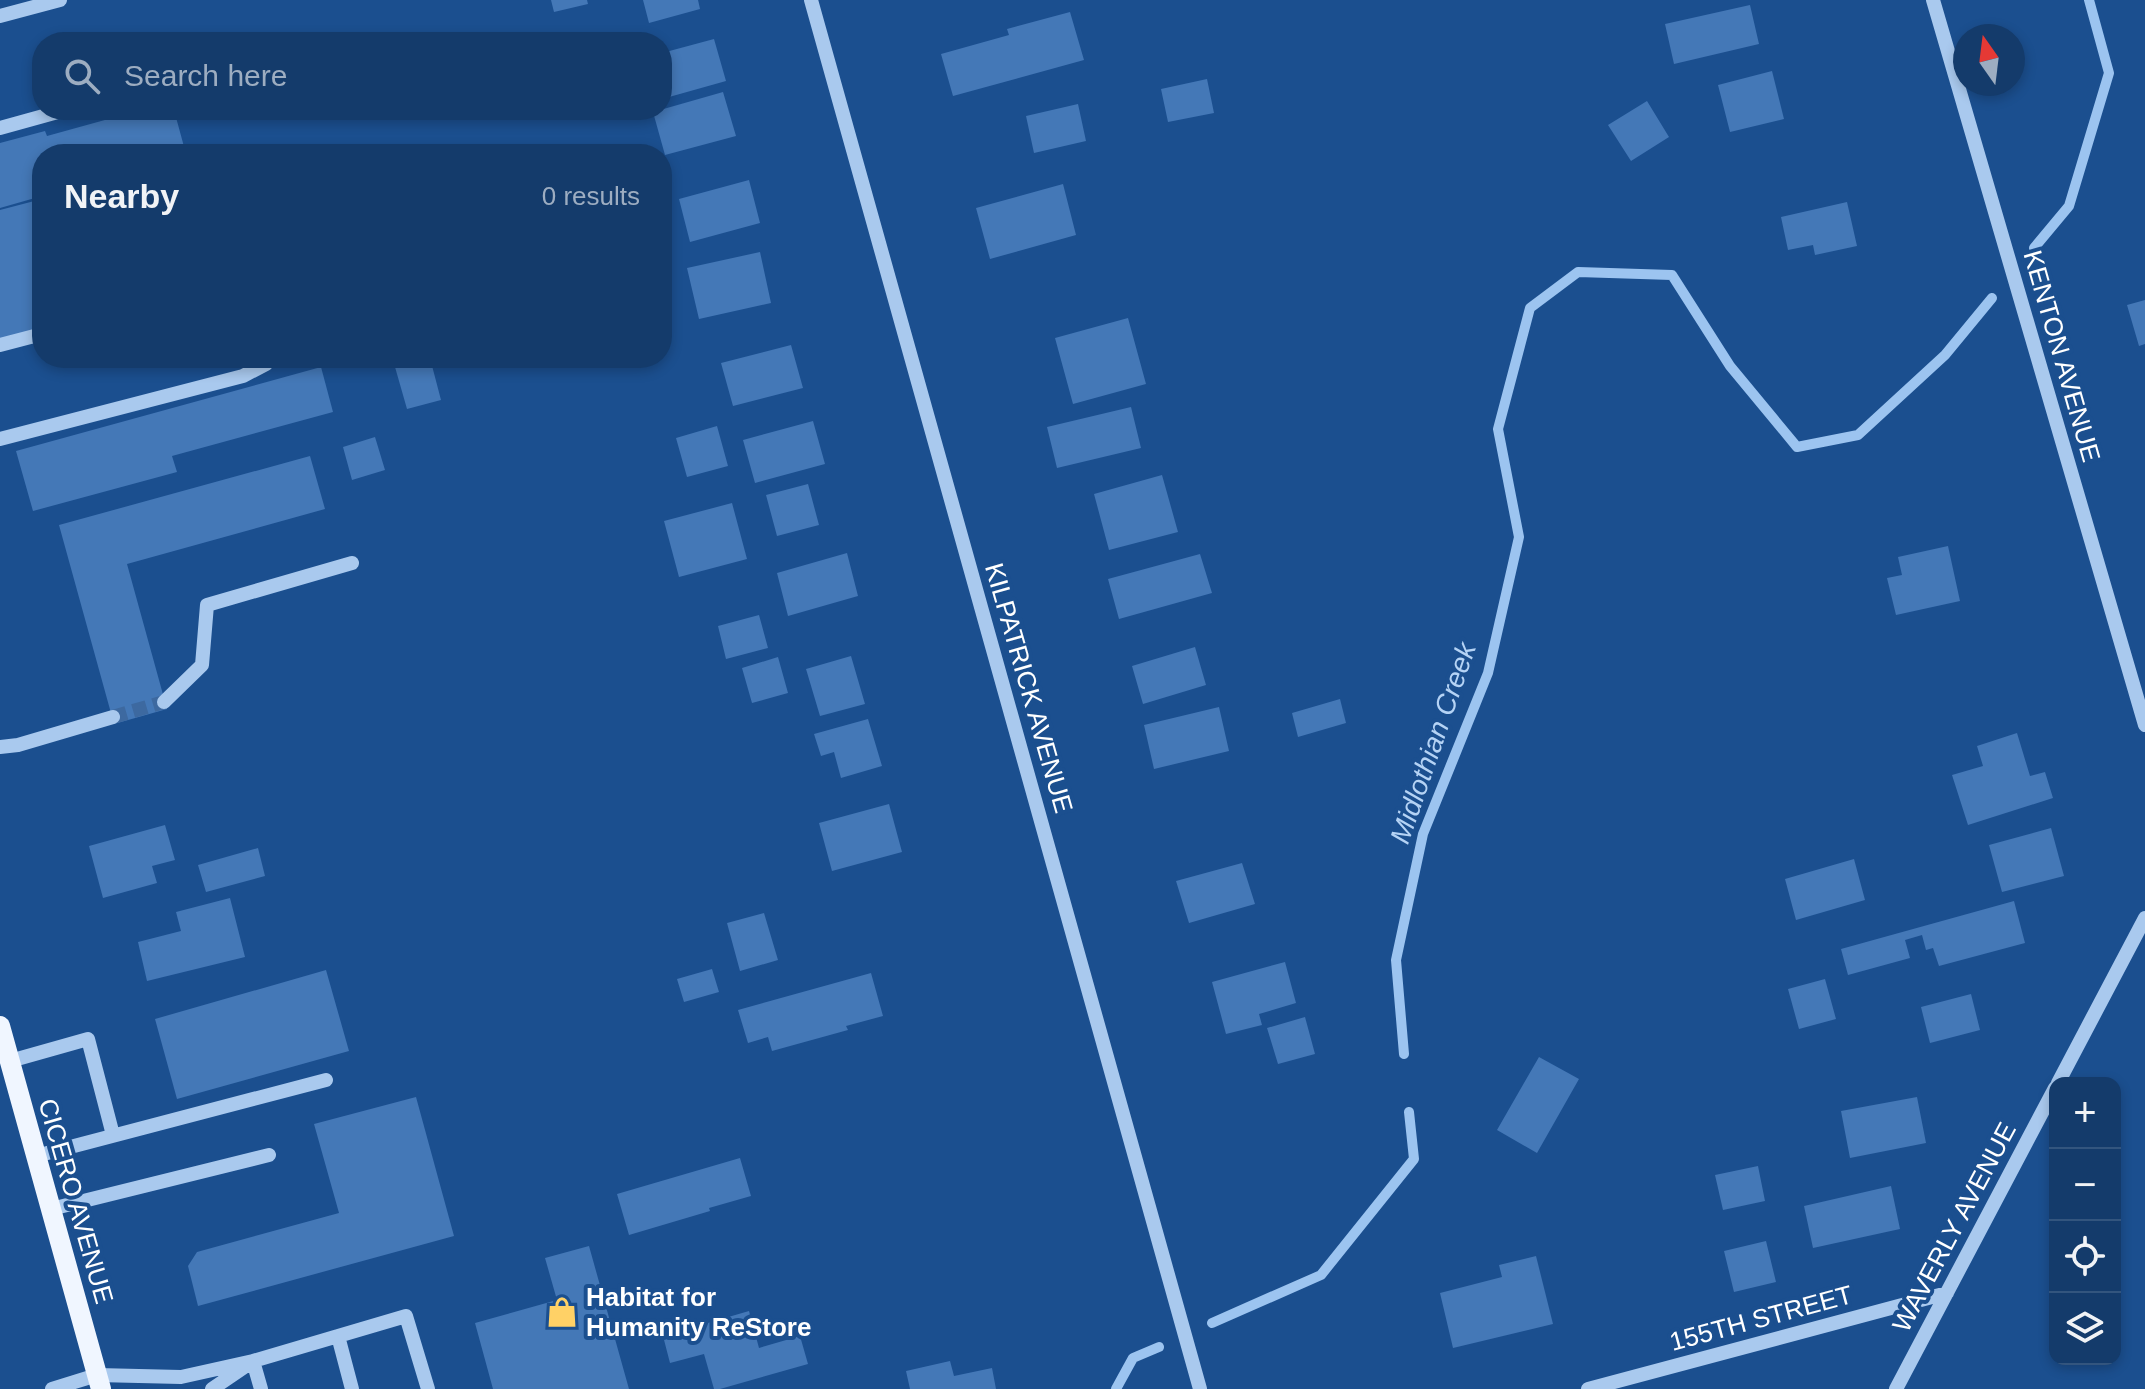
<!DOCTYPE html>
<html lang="en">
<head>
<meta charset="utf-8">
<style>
  body { margin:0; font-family:Helvetica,sans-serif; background:#1d4271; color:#f1f3f6 }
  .controls { position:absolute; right:24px; bottom:24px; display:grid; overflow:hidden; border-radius:16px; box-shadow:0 4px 12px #0003 }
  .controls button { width:72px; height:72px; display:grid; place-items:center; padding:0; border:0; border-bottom:2px solid #33557e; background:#143b6b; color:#f1f3f6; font:40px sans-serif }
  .compass { position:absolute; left:1953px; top:24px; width:72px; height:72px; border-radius:50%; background:#143b6b; box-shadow:0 4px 12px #0003; rotate:346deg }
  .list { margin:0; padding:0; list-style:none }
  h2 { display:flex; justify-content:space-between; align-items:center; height:104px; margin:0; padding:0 32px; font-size:34px }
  h2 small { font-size:26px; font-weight:400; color:#9dadc1 }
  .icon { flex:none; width:44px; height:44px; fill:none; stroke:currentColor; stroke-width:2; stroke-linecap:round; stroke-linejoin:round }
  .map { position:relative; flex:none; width:2145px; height:1389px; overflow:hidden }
  .search { position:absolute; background:#143b6b; box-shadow:0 4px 12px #0003; left:32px; top:32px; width:640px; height:88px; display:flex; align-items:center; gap:20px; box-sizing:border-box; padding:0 28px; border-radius:32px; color:#9dadc1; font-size:30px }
  .panel { position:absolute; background:#143b6b; box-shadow:0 4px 12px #0003; left:32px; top:144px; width:640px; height:224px; border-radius:32px }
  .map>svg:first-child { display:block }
</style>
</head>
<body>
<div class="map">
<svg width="2145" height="1389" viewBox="0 0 2145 1389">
  <rect width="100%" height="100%" fill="#1b4f8f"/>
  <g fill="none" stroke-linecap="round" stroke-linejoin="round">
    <!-- stream -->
    <path stroke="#9cc4f0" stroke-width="10" d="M 2034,248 L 2069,206 L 2109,73 L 2089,0
      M 1404,1054 L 1396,960 L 1423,834 L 1488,673 L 1519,537 L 1498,429 L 1530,308 L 1578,272 L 1672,275 L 1730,366 L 1797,447 L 1858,435 L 1945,355 L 1992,298
      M 1212,1323 L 1321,1275 L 1414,1159 L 1409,1112
      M 1116,1389 L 1133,1358 L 1159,1347"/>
  </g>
  <!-- building -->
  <path fill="#4478b7" d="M 551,0 L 587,0 L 588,4 L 554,12 Z
    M 643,0 L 698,0 L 700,9 L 649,23 Z
    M 1750,5 L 1759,44 L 1674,64 L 1665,24 Z
    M 1070,12 L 1084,60 L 953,96 L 941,54 L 1009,35 L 1007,29 Z
    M 714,39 L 726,81 L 662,99 L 662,53 Z
    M 1772,71 L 1784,119 L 1730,132 L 1718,85 Z
    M 1207,79 L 1214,113 L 1168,122 L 1161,89 Z
    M 723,92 L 736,136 L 665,155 L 653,112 Z
    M 1647,101 L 1669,137 L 1631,161 L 1608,125 Z
    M 1078,104 L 1086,141 L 1034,153 L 1026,116 Z
    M 141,110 L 174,110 L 186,154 L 42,154 L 42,196 L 0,208 L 0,143 L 45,131 L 47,136 Z
    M 648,145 L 651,154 L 619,154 L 618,153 Z
    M 749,180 L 760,223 L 690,242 L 679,199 Z
    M 1063,184 L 1076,235 L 990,259 L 976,208 Z
    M 42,199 L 42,328 L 0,340 L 0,210 Z
    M 1847,202 L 1857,246 L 1815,255 L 1813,245 L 1788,250 L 1781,217 Z
    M 662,242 L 669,266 L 662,268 Z
    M 760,252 L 771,303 L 699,319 L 687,268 Z
    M 2145,300 L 2145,344 L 2139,346 L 2127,305 Z
    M 1128,318 L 1146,384 L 1073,404 L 1055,338 Z
    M 791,345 L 803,388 L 733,406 L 721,363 Z
    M 430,358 L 441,400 L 407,409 L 395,367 Z
    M 321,367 L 333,412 L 172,456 L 177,472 L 33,511 L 16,451 Z
    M 1131,407 L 1141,448 L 1057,468 L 1047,427 Z
    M 813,421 L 825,464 L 755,483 L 743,440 Z
    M 717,426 L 728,466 L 687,477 L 676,438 Z
    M 375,437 L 385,470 L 352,480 L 343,447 Z
    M 310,456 L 325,509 L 127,564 L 167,709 L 114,724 L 59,525 Z
    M 1162,475 L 1178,532 L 1109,550 L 1094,494 Z
    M 808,484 L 819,525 L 777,536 L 766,495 Z
    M 732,503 L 747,559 L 679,577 L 664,521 Z
    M 1948,546 L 1960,601 L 1896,615 L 1887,578 L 1902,575 L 1898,557 Z
    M 847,553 L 858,596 L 788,616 L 777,573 Z
    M 1200,554 L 1212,593 L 1119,619 L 1108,579 Z
    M 759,615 L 768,648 L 726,659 L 718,626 Z
    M 1195,647 L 1206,685 L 1143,704 L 1132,666 Z
    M 851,656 L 865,704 L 820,716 L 806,669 Z
    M 778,657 L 788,693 L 752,703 L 742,668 Z
    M 1340,699 L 1346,723 L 1298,737 L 1292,713 Z
    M 1219,707 L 1229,751 L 1154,769 L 1144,725 Z
    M 868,719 L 882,766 L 841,778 L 834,752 L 821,756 L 814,734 Z
    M 2017,733 L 2030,776 L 2045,772 L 2053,798 L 1968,825 L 1952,775 L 1983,766 L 1977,746 Z
    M 889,804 L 902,852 L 832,871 L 819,823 Z
    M 165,825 L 175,860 L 152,866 L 157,883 L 103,898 L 89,846 Z
    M 2051,828 L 2064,876 L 2002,892 L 1989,845 Z
    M 258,848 L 265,876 L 206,892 L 198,865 Z
    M 1854,859 L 1865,900 L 1796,920 L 1785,879 Z
    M 1242,863 L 1255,904 L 1189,923 L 1176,881 Z
    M 230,898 L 245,957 L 147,981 L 138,942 L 181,931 L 176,912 Z
    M 2014,901 L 2025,943 L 1939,966 L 1933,948 L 1926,950 L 1922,935 L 1905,940 L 1910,958 L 1848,975 L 1841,949 Z
    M 764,913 L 778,960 L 740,971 L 727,923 Z
    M 1285,962 L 1296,1003 L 1259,1014 L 1262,1025 L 1226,1034 L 1212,982 Z
    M 712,969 L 719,992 L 684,1002 L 677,979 Z
    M 326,970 L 349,1051 L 177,1099 L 155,1019 Z
    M 871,973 L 883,1016 L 846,1026 L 848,1030 L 772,1051 L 768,1037 L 748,1043 L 738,1010 Z
    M 1825,979 L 1836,1019 L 1799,1029 L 1788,989 Z
    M 1971,994 L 1980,1030 L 1930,1043 L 1921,1007 Z
    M 1305,1017 L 1315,1054 L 1278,1064 L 1267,1028 Z
    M 1539,1057 L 1579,1079 L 1537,1153 L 1497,1130 Z
    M 416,1097 L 454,1236 L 198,1306 L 188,1266 L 197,1252 L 339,1213 L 314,1124 Z
    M 1917,1097 L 1926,1143 L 1850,1158 L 1841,1111 Z
    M 740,1158 L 751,1196 L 709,1208 L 710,1211 L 629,1235 L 617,1194 Z
    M 1758,1166 L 1765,1201 L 1723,1210 L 1715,1175 Z
    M 1891,1186 L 1900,1229 L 1813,1248 L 1804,1206 Z
    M 1766,1241 L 1776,1282 L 1734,1292 L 1724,1251 Z
    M 589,1246 L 629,1389 L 493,1389 L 475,1323 L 557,1300 L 545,1258 Z
    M 1536,1256 L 1553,1324 L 1453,1348 L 1440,1293 L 1502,1277 L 1499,1265 Z
    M 749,1311 L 759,1348 L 800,1336 L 808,1364 L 720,1389 L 714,1389 L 704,1354 L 670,1363 L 663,1336 Z
    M 950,1361 L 954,1376 L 992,1368 L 996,1389 L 910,1389 L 906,1371 Z"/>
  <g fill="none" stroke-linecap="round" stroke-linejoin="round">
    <!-- minor-tunnel -->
    <path stroke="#3d69a0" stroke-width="14" stroke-dasharray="14 7" stroke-linecap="butt" d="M 113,717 L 164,702"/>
    <!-- minor -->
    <path stroke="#a9c9ee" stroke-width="14" d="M 811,0 L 1200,1389
      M 1933,0 L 2145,725
      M 0,16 L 60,0
      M 0,128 L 65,110
      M 0,345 L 42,334
      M 0,439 L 243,376 L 266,364 L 270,358
      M 164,702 L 202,665 L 207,605 L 352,563
      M 0,747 L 18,745 L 113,717
      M 10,1061 L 88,1039 L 113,1135
      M 2058,1083 L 2145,918
      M 36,1156 L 326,1080
      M 51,1209 L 269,1155
      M 338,1336 L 352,1389
      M 52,1389 L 97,1375 L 181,1377 L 253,1361 L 212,1389
      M 261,1389 L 253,1361 L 406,1316 L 428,1389
      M 1588,1389 L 1947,1293
      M 1896,1389 L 2055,1088"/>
    <!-- major -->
    <path stroke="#f0f6ff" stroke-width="20" d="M 0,1026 L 101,1389"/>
  </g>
  <!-- icons -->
  <defs>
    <symbol id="shop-bare" viewBox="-9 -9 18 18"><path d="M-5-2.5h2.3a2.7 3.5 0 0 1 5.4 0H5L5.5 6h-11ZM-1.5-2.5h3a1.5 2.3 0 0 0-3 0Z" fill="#ffd166" stroke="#1b4f8f" stroke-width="2.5" paint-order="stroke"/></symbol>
  </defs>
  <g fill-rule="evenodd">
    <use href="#shop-bare" x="540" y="1290" width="44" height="44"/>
  </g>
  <g text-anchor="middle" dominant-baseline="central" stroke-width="8" stroke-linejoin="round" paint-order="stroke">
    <!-- street labels -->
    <g font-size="26" fill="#fff" stroke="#1b4f8f">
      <text transform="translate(2062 356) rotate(74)">KENTON AVENUE</text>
      <text transform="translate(1029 688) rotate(74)">KILPATRICK AVENUE</text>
      <text transform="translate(76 1201) rotate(74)">CICERO AVENUE</text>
      <text transform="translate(1954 1227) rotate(-62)">WAVERLY AVENUE</text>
      <text transform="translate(1761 1318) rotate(-15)">155TH STREET</text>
    </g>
    <!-- poi labels -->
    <g font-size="26" font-weight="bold" fill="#fff" stroke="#1b4f8f" text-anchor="start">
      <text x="586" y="1297">Habitat for<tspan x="586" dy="30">Humanity ReStore</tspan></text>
    </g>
    <!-- water labels -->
    <g font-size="28" font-style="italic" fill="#b5d3f5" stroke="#1b4f8f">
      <text transform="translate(1433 743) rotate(-71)">Midlothian Creek</text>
    </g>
  </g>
</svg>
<div class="controls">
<button>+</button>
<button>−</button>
<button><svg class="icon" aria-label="locate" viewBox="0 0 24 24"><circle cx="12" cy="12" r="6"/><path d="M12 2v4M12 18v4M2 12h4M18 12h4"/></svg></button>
<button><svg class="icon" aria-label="layers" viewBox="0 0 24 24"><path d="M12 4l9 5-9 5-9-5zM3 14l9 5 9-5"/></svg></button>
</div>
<svg class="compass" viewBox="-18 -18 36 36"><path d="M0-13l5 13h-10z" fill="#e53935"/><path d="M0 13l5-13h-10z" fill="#9dadc1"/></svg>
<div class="search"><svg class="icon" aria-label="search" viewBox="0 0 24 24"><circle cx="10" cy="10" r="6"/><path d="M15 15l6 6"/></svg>Search here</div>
<section class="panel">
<h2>Nearby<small>0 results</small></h2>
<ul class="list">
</ul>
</section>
</div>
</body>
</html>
